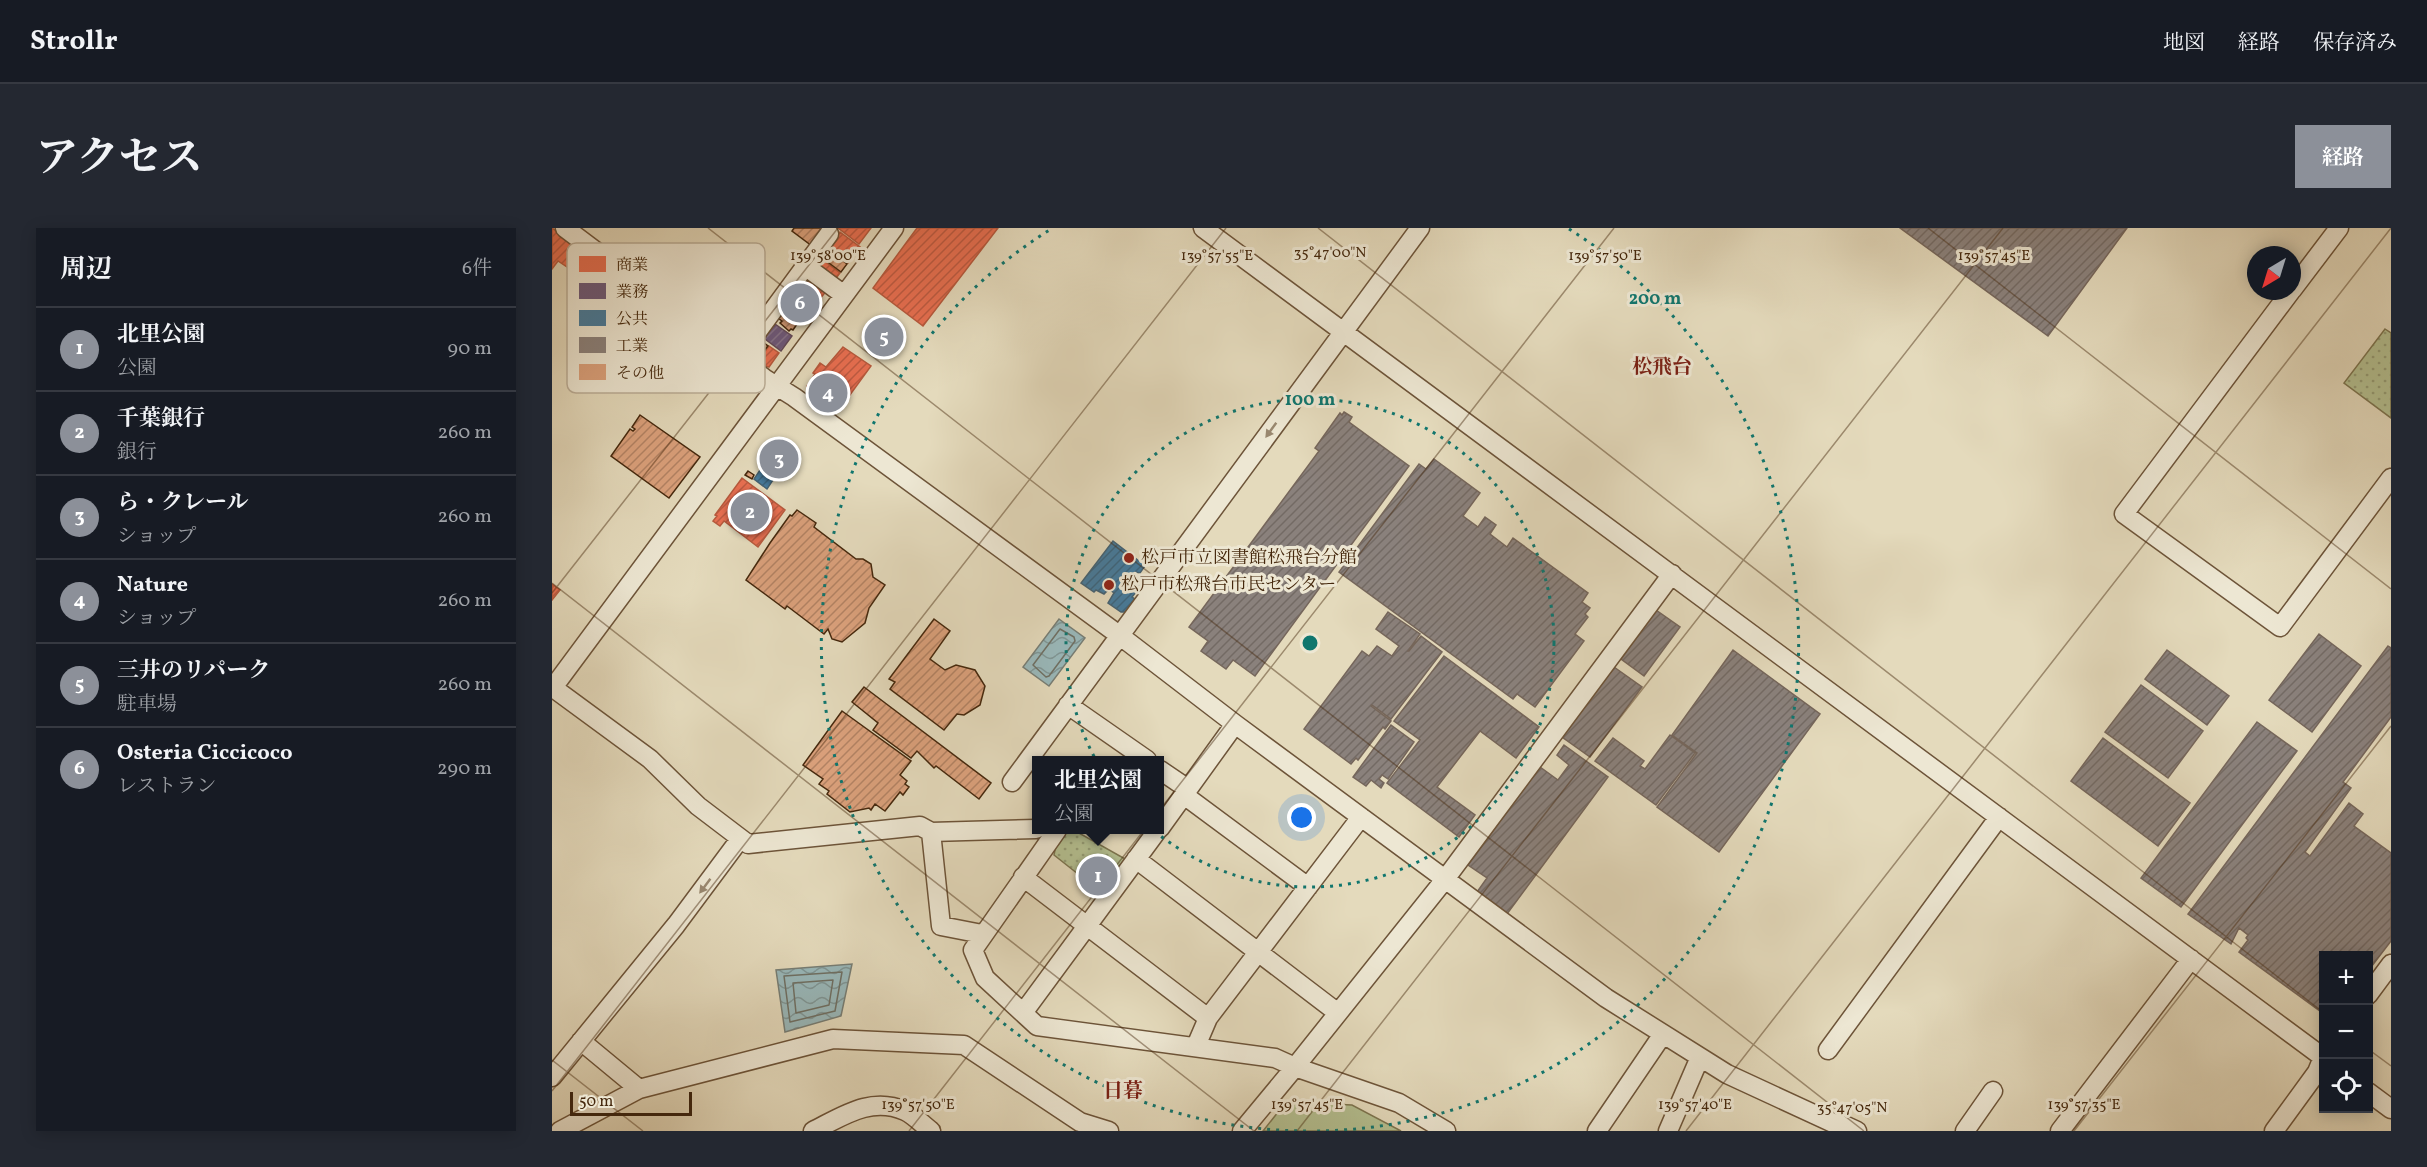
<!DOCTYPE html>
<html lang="ja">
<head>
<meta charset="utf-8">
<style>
  body { margin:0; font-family:Vollkorn,"Noto Serif JP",serif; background:#242831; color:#f1f3f6 }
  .controls { position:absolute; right:18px; bottom:18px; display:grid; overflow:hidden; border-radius:0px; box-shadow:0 3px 15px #0003 }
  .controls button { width:54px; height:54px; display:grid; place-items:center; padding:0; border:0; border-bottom:2px solid #363941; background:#171b24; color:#f1f3f6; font:30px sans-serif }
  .compass { position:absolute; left:1695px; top:18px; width:54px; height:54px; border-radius:50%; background:#171b24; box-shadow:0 3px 15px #0003; rotate:218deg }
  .scale { position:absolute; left:18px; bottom:15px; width:122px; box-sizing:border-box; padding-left:6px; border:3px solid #45280d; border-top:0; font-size:16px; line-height:21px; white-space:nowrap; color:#45280d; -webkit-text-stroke:4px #ede7d3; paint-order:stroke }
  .you { position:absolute; left:750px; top:590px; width:21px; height:21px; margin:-15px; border:4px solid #fff; border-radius:50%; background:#1a73e8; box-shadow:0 0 0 9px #1a73e833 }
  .badge { display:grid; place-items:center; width:39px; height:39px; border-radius:50%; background:#8c9099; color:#fff; font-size:20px; font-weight:700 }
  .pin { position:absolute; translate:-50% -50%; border:3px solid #fff; box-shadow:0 2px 6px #0006 }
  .popup { position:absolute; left:480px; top:528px; width:132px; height:78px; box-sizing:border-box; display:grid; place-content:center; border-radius:0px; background:#171b24; filter:drop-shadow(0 2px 4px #0005); font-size:20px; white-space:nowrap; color:#9ea1a6 }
  .popup b { font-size:22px; color:#f1f3f6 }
  .popup::after { content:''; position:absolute; left:50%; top:100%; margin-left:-12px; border:12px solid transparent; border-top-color:#171b24 }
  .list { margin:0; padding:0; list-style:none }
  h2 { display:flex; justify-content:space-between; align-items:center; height:78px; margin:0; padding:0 24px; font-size:26px }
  h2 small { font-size:20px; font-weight:400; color:#9ea1a6 }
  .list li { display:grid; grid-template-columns:39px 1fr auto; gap:18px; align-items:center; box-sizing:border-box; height:84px; padding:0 24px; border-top:2px solid #363941 }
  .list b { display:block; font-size:22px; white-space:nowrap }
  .list p { margin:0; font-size:20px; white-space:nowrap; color:#9ea1a6 }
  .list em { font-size:20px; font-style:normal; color:#9ea1a6 }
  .icon { flex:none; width:33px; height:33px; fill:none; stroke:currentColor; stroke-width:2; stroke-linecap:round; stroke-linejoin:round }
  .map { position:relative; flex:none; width:1839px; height:903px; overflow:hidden; border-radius:0px }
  header { display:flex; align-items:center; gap:36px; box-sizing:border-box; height:84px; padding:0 30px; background:#171b24; border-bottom:2px solid #363941 }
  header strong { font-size:28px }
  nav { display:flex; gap:33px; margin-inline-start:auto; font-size:21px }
  .intro { display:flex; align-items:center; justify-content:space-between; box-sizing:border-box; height:144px; padding:0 36px }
  h1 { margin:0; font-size:42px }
  .button { padding:15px 27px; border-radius:0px; background:#8c9099; color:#fff; font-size:21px; font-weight:700 }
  main { display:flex; gap:36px; padding:0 36px }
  aside { flex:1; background:#171b24; border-radius:0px; box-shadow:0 3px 15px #0003 }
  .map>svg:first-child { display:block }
</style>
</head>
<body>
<header>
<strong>Strollr</strong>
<nav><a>地図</a><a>経路</a><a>保存済み</a></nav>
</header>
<div class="intro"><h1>アクセス</h1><a class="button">経路</a></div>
<main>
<aside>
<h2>周辺<small>6件</small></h2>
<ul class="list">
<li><span class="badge">1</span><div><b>北里公園</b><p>公園</p></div><em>90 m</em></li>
<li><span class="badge">2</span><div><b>千葉銀行</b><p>銀行</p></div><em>260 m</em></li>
<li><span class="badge">3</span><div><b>ら・クレール</b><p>ショップ</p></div><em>260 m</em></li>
<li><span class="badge">4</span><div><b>Nature</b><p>ショップ</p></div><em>260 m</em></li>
<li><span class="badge">5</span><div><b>三井のリパーク</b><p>駐車場</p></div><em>260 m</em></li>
<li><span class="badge">6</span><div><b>Osteria Ciccicoco</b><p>レストラン</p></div><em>290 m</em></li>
</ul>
</aside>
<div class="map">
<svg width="1839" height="903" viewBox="0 0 1839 903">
  <defs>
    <pattern id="park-dots" width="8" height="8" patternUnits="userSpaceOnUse" patternTransform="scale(1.5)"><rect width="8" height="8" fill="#b4c091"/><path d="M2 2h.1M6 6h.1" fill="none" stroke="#949c75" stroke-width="1.8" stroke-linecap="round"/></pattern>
    <pattern id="water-waves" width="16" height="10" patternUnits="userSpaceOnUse" patternTransform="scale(1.5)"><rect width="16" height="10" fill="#99b8ba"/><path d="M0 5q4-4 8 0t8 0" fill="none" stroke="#7f9696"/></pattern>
    <pattern id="shops-hatch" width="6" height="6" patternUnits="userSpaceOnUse" patternTransform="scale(1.5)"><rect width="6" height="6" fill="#e76f51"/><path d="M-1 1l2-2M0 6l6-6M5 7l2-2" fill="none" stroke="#bd5b42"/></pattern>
    <pattern id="offices-hatch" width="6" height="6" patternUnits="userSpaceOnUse" patternTransform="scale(1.5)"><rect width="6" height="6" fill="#6d597a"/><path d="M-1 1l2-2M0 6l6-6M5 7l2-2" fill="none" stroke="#847289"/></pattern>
    <pattern id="public-hatch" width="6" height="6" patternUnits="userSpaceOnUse" patternTransform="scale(1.5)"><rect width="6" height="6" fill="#457b9d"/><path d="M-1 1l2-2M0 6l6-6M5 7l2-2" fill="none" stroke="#3b657e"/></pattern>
    <pattern id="industry-hatch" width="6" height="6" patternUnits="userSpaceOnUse" patternTransform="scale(1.5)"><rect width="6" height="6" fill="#8a817c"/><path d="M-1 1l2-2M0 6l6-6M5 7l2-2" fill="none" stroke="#736a64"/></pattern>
    <pattern id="building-hatch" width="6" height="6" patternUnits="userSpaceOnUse" patternTransform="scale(1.5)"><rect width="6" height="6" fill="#dba17c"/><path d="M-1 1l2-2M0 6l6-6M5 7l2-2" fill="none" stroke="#b38364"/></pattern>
  </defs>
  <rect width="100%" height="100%" fill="#e4dabc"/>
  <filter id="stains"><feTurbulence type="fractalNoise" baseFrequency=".00333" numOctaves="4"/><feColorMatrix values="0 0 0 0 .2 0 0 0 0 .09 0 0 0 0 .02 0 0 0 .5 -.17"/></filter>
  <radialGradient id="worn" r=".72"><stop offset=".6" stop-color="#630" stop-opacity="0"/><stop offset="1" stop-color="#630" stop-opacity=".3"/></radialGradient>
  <!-- grass -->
  <path fill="#b4c091" stroke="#7c744f" stroke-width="1.5" d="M 734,874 L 800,877 L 849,903 L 711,903 Z"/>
  <!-- park -->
  <path fill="url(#park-dots)" stroke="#7c744f" stroke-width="1.5" d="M 1833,101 L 1839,105 L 1839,190 L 1792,155 Z
    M 511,605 L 527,605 L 575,632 L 550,665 L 502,627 L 503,622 L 499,619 Z"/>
  <!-- water -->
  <path fill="url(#water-waves)" stroke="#777e75" stroke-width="1.5" d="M 507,391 L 533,410 L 497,458 L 471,439 Z
    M 300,736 L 289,788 L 233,804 L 224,742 Z"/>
  <!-- shops -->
  <path fill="url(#shops-hatch)" stroke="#b65a3d" stroke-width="1.5" d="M 0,0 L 135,96 L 123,112 L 6,33 L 0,41 Z
    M 286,0 L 319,0 L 307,16 Z
    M 365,0 L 446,0 L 371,98 L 321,60 Z
    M 288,4 L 308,19 L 296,35 L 276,20 Z
    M 267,29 L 288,45 L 282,53 L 262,37 Z
    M 256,47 L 276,61 L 254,88 L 235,74 Z
    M 217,118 L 227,125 L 217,139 L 214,138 L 213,139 L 205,134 Z
    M 291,119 L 319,138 L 287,182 L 255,158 L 263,146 L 261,145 L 268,135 L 274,139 Z
    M 234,214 L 243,220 L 228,244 L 212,232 L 218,223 L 222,226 L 230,225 Z
    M 190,250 L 233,282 L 206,319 L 172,293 L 168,298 L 161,293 L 165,288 L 163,287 Z
    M 0,356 L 8,362 L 0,372 Z"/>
  <!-- offices -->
  <path fill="url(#offices-hatch)" stroke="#614a59" stroke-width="1.5" d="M 219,96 L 222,98 L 223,96 L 240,108 L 229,123 L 213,111 L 214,109 L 210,105 Z"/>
  <!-- public -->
  <path fill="url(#public-hatch)" stroke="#456272" stroke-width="1.5" d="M 210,239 L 223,249 L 215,261 L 202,251 Z
    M 561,313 L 587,333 L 592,331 L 595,335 L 588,345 L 584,344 L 581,347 L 591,355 L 580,369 L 583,371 L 573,384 L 569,384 L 556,375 L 562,365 L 557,361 L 552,366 L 544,362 L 542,364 L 529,355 Z"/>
  <!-- industry -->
  <path fill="url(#industry-hatch)" stroke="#75665b" stroke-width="1.5" d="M 1348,0 L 1575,0 L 1496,108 Z
    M 792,184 L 800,189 L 797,194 L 857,238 L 703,448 L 681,432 L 674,441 L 649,423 L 656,413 L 637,399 L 767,223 L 763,220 L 788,185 L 790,187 Z
    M 882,231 L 928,265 L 911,288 L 926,299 L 933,289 L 944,297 L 938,306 L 955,319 L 961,310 L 1036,365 L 1030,374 L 1038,380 L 1033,386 L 1036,389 L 1023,406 L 1032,413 L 983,479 L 965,466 L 961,471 L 787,344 L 867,236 L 874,241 Z
    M 1104,382 L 1128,399 L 1092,448 L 1069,431 Z
    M 836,384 L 868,406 L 856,423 L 857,423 L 869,408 L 890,424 L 839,491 L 820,477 L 819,478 L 839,493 L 833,501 L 831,499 L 806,532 L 804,530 L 799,536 L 752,501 L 810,423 L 817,428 L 825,418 L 840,428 L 847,418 L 824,401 Z
    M 1767,406 L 1809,438 L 1760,504 L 1717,472 Z
    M 1836,418 L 1839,420 L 1839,489 L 1791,554 L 1799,560 L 1753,624 L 1758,628 L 1797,575 L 1811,586 L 1802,598 L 1839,625 L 1839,713 L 1816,743 L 1816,728 L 1772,728 L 1772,786 L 1687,724 L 1696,712 L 1694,710 L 1696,707 L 1687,700 L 1679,716 L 1636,686 Z
    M 1181,422 L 1268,486 L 1167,624 L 1105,579 L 1145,525 L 1120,507 Z
    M 1615,422 L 1677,468 L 1655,497 L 1593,451 Z
    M 892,428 L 987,499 L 964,530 L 928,503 L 885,559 L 923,587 L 907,609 L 835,555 L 868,512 L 842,493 Z
    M 1062,439 L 1090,459 L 1038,529 L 1010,509 Z
    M 1589,457 L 1651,503 L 1616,550 L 1553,504 Z
    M 1705,494 L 1745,523 L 1629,679 L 1589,650 Z
    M 839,497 L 862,514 L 836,551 L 830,547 L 827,551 L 832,555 L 829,560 L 819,552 L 814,558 L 801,549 Z
    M 1118,507 L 1143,525 L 1104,577 L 1043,533 L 1061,510 L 1092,533 L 1088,538 L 1093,541 Z
    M 1551,510 L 1638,575 L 1606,618 L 1519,553 Z
    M 1012,517 L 1056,549 L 955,686 L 925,664 L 935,650 L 916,637 L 988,539 L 1006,552 L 1017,537 L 1005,527 Z"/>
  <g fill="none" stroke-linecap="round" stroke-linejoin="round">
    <!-- shore -->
    <path stroke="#6f7064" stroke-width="1.5" d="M 508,401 L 522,409 L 523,413 L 497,448 L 494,449 L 481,437 Z
      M 290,744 L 283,783 L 238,794 L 232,748 Z
      M 281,752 L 277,777 L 244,785 L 241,755 Z"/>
  </g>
  <!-- building -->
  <path fill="url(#building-hatch)" stroke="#45280d" stroke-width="1.5" d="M 242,0 L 273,0 L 260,18 L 240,3 Z
    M 273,23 L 276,25 L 278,23 L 295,36 L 289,44 L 269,29 Z
    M 233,76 L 250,89 L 241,102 L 239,101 L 237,103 L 228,95 L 230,93 L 223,88 Z
    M 207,111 L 216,118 L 204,133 L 194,126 Z
    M 88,187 L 148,229 L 117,270 L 59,228 L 78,201 L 81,203 L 83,201 L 80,199 Z
    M 196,243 L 202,247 L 200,251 L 193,247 Z
    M 245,282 L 264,295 L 262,299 L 304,331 L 311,331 L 319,336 L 321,349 L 333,357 L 317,380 L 313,395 L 290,414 L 280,411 L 276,401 L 272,406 L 235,378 L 233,381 L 194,352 L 218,315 L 238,287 L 240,288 Z
    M 382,391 L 398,403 L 378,431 L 393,442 L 404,437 L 423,442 L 433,458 L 428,477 L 412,487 L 405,486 L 392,502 L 338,461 L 343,454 L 337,451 Z
    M 312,459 L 439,555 L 427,571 L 384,538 L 382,540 L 365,523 L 359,530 L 321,502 L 326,495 L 300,474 Z
    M 290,483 L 359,533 L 348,547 L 355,553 L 353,556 L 357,559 L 351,567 L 348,564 L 333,583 L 323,576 L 319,582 L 317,580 L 298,584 L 275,566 L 277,563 L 267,556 L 271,551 L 251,537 Z"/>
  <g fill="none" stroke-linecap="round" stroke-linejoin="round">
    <defs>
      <path id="minor" d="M 13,0 L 212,150 L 242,169 L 567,407 L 683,496 L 1054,770 L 1175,846 L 1281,895 L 1290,896 L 1305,903
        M 651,0 L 1772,830
        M 253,38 L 292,67
        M 1740,62 L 1787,0
        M 1739,63 L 1572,286 L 1728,399 L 1839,250
        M 186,130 L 277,6
        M 0,459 L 98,531 L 146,578 L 196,616 L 368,598 L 379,604 L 484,601
        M 0,461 L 342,0
        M 516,477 L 595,532
        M 608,542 L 636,561
        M 460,554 L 868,0
        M 632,567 L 756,659
        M 608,600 L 683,496
        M 505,602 L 421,722 L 433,750 L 485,798 L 723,830 L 743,839 L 894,650 L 1120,346
        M 379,604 L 389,698 L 430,706
        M 584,631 L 786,785
        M 471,649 L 656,790
        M 1816,767 L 1839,736
        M 471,785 L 605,603
        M 29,813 L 87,861
        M 644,818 L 656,790 L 809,589
        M 1276,822 L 1447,589
        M 0,849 L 124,697 L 188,611
        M 1816,864 L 1839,881
        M 8,903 L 87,861 L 281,811 L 412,817 L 528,894 L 557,903
        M 261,903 C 291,888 319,868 353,883 C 362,887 371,897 379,903
        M 690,903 L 743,839 L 847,875 L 894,903
        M 1045,903 L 1111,806
        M 1116,903 L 1148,829
        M 1413,903 L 1441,863
        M 1508,903 L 1639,731
        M 1722,903 L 1765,844 L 1772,827"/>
    </defs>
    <!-- minor casing -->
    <use href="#minor" stroke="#6d5439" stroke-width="21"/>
    <!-- minor -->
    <use href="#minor" stroke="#ede7d3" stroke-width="18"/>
  </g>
  <!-- one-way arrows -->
  <defs><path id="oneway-solid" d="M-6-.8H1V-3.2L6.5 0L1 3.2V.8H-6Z" transform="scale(1.5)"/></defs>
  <g fill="#998870">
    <use href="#oneway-solid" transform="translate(719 202) rotate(126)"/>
    <use href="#oneway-solid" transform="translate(153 658) rotate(127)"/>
  </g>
  <!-- ticks -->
  <path fill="none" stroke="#45280d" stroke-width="1.5" stroke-opacity="0.45" d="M 156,0 L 1312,903M 766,0 L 1772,785M 1376,0 L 1839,361M 0,355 L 702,903M 0,365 L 286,0M 1816,821 L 1839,838M 0,832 L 91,903M 0,863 L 674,0M 357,903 L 1062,0M 745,903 L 1451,0M 1134,903 L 1839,0M 1522,903 L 1839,498"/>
  <!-- distance rings -->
  <g fill="none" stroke="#0f766e" stroke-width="3" stroke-dasharray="3 6">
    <circle cx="758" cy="415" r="244"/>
    <path d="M754 903A488 488 0 0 1 499 1M1017 1A488 488 0 0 1 762 903"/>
  </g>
  <!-- markers -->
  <g fill="#8f2418" stroke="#ede7d3" stroke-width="2">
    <circle cx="577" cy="330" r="6"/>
    <circle cx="557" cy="357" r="6"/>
  </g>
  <g text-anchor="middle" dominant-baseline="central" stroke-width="6" stroke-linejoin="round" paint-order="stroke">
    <!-- poi labels -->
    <g font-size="18" fill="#45280d" stroke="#ede7d3" text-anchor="start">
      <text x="589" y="330">松戸市立図書館松飛台分館</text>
      <text x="569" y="357">松戸市松飛台市民センター</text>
    </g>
    <!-- neighbourhood labels -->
    <g font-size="20" font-weight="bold" fill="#7a1f14" stroke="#ede7d3">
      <text x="1110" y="140">松飛台</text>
      <text x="571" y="864">日暮</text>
    </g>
  </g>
  <!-- legend -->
  <rect x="15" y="15" width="198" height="150" rx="9" fill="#ede7d3" stroke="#bbae98" stroke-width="1.5"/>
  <rect x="27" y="28" width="27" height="16" fill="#e76f51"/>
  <rect x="27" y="55" width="27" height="16" fill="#6d597a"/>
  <rect x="27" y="82" width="27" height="16" fill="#457b9d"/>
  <rect x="27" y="109" width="27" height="16" fill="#8a817c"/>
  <rect x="27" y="136" width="27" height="16" fill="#dba17c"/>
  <g font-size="16" fill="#45280d">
    <text x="64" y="42">商業</text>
    <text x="64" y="69">業務</text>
    <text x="64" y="96">公共</text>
    <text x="64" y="123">工業</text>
    <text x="64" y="150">その他</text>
  </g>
  <g font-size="15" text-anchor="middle" fill="#45280d" stroke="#ede7d3" stroke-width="6" stroke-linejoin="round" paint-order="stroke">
    <text x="778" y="29">35°47'00"N</text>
    <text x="276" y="32">139°58'00"E</text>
    <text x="665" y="32">139°57'55"E</text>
    <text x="1053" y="32">139°57'50"E</text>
    <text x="1442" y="32">139°57'45"E</text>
    <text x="366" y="881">139°57'50"E</text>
    <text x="755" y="881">139°57'45"E</text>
    <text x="1143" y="881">139°57'40"E</text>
    <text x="1532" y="881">139°57'35"E</text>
    <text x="1300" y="884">35°47'05"N</text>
  </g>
  <circle cx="758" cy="415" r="9" fill="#0f766e" stroke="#ede7d3" stroke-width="3"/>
  <g font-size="18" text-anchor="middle" font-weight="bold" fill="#0f766e" stroke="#ede7d3" stroke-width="6" stroke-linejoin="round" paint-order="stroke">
    <text x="1103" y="76">200 m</text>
    <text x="758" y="177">100 m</text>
  </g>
  <rect width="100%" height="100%" filter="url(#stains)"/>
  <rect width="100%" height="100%" fill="url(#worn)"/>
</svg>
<div class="controls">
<button>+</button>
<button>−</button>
<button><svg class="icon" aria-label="locate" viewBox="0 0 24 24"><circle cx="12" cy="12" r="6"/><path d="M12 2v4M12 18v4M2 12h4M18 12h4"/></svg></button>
</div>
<svg class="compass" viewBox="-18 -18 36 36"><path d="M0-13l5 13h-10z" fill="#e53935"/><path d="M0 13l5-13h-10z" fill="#9ea1a6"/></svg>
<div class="scale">50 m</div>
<div class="you"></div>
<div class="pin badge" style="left:546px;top:648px">1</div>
<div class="popup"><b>北里公園</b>公園</div>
<div class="pin badge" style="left:198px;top:284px">2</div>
<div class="pin badge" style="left:227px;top:231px">3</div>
<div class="pin badge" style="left:276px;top:165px">4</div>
<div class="pin badge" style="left:332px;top:109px">5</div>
<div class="pin badge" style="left:248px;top:75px">6</div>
</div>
</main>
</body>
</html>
